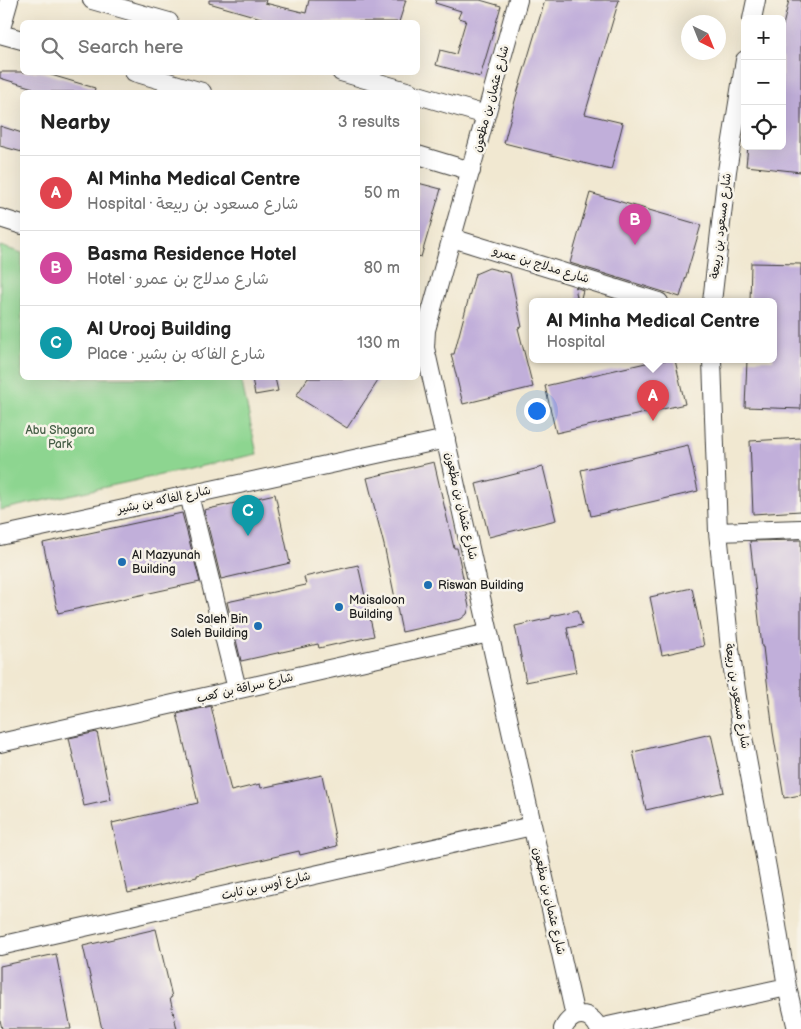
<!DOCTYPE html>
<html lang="en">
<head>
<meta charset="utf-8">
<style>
  body { margin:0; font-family:"Balsamiq Sans","Playpen Sans Arabic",sans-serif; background:#f2f2f2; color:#222 }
  .controls { position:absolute; right:15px; top:15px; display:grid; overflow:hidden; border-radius:8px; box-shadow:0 5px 20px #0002 }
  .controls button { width:45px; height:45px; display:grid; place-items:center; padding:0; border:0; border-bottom:1px solid #e0e0e0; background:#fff; color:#222; font:25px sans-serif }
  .compass { position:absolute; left:681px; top:15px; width:45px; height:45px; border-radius:50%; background:#fff; box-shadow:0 5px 20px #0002; rotate:137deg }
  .you { position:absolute; left:536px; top:410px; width:18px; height:18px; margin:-12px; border:4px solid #fff; border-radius:50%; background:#1a73e8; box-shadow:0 0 0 8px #1a73e833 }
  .badge { display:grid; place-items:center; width:32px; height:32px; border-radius:50%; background:#2563eb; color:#fff; font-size:16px; font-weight:700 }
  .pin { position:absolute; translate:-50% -41px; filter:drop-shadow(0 1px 2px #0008) }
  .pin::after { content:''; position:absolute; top:26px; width:18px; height:15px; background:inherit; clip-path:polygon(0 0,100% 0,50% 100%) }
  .popup { position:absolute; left:529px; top:298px; width:248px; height:65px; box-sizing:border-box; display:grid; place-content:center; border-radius:8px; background:#fff; filter:drop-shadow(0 1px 4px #0005); font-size:16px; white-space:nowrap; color:#767676 }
  .popup b { font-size:19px; color:#222 }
  .popup::after { content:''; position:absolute; left:50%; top:100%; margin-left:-10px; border:10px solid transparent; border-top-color:#fff }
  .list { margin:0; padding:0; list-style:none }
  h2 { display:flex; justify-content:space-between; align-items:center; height:65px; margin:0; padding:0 20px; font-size:21px }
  h2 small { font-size:16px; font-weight:400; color:#767676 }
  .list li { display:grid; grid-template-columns:32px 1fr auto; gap:15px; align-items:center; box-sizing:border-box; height:75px; padding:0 20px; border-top:1px solid #e0e0e0 }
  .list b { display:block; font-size:19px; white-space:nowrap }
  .list p { margin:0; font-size:16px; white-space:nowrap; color:#767676 }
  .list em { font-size:16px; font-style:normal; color:#767676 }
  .icon { flex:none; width:28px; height:28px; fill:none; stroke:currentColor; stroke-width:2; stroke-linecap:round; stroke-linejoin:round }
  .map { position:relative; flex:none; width:801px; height:1029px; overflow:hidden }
  .search { position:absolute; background:#fff; box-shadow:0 5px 20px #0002; left:20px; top:20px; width:400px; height:55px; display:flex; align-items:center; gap:12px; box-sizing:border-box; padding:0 18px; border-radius:8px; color:#767676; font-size:19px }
  .panel { position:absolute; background:#fff; box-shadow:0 5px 20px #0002; left:20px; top:90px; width:400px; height:290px; border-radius:8px }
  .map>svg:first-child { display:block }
</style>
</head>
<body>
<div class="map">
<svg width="801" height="1029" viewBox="0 0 801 1029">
  <rect width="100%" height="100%" fill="#f7f3e8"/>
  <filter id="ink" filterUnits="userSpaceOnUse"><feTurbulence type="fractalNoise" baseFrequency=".02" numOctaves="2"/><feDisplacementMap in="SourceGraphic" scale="10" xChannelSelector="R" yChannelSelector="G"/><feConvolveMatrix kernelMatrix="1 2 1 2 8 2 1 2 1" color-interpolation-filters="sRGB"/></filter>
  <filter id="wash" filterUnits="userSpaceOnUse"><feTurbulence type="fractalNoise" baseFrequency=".0096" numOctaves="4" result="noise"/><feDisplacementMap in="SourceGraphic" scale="20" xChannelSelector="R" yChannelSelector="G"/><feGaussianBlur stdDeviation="1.12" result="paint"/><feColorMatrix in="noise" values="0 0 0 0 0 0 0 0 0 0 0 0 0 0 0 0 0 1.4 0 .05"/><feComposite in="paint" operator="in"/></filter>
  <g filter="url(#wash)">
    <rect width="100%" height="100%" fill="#f1e8d1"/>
    <!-- green -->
    <path fill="#8dd590" stroke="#547856" d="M 0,246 L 22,253 L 22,378 L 241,378 L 257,454 L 0,510 Z"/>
    <g id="blocks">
      <!-- building -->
      <path fill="#c1afda" d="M 209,0 L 266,0 L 265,3 L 306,13 L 309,0 L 406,0 L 399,22 L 275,22 L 209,3 Z
        M 436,0 L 480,0 L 501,6 L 480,77 L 436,65 L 440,50 L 456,54 L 466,20 L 458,18 L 461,11 L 435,3 Z
        M 545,0 L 619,0 L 585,114 L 623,123 L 611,170 L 504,143 L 516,97 Z
        M 789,0 L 801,0 L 801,172 L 746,166 L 748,146 L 782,146 L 782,30 Z
        M 0,72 L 41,72 L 95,88 L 94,92 L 32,92 L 33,88 L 0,78 Z
        M 0,126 L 22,133 L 22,152 L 0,146 Z
        M 418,183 L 441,189 L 421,257 L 418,256 Z
        M 590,193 L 701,225 L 680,297 L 570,263 Z
        M 751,263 L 801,264 L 801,409 L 745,407 L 747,360 L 773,360 L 773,302 L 750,302 Z
        M 489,268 L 510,273 L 522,327 L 518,328 L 533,387 L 463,404 L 451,354 L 454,354 L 475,274 Z
        M 575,287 L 583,290 L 580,302 L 578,302 Z
        M 659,360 L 675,360 L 685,404 L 556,433 L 545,386 Z
        M 252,378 L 275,378 L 278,391 L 255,395 Z
        M 308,378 L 380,378 L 347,428 L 296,396 Z
        M 801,438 L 801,511 L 753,514 L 750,441 Z
        M 688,445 L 698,491 L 591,516 L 581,470 Z
        M 434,462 L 454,548 L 457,548 L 469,607 L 467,614 L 461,619 L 402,632 L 384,545 L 367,478 Z
        M 543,467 L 556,520 L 489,537 L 476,484 Z
        M 275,494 L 290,563 L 221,579 L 204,510 Z
        M 182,513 L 200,582 L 58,613 L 43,543 Z
        M 801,540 L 801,795 L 784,798 L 773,732 L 763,647 L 762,647 L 750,541 Z
        M 358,565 L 374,636 L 319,648 L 318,644 L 241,661 L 227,602 L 306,585 L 304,577 Z
        M 692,588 L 704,646 L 662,655 L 650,597 Z
        M 578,610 L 582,625 L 567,628 L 576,672 L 526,682 L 515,626 L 551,618 L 551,616 Z
        M 211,706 L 231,791 L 260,784 L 261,788 L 322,775 L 337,846 L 300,855 L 299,851 L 197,875 L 197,877 L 128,893 L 112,823 L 198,803 L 177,714 Z
        M 97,732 L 111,800 L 84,806 L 69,738 Z
        M 711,734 L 724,792 L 646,810 L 633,752 Z
        M 156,929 L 172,997 L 170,998 L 177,1029 L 102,1029 L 83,946 Z
        M 56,954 L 71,1029 L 2,1029 L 0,1020 L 0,966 Z"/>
    </g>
  </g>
  <g filter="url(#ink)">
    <use href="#blocks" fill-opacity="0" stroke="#3c3b37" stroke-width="1"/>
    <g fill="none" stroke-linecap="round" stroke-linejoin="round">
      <defs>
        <path id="minor" d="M 92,0 L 169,22
          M 518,0 L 426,330 L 425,348 L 575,1016
          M 752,19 L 756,0
          M 0,32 L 9,0
          M 0,34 L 22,40
          M 134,72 L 202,92
          M 341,72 L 410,92
          M 418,95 L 486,115
          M 418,155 L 471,171
          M 0,218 L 22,225
          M 452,238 L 659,302
          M 712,302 L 727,171 L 745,60
          M 712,360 L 718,532 L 730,649 L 742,732 L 772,895 L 787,987 L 797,1029
          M 189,495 L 237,689
          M 718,532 L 801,529
          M 0,536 L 446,439
          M 0,743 L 489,633
          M 0,946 L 532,826
          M 599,1028 L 787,987
          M 563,1029 C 572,1011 590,1010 599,1029"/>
      </defs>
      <!-- minor casing -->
      <use href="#minor" stroke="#3c3b37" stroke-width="20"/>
      <!-- minor -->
      <use href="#minor" stroke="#fff" stroke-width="18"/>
    </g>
  </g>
  <!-- markers -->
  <g fill="#1f6fb2" stroke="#f7f3e8" stroke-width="2">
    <circle cx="122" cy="562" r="5"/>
    <circle cx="428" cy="585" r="5"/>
    <circle cx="339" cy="607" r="5"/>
    <circle cx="258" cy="626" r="5"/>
  </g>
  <g text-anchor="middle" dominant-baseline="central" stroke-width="5" stroke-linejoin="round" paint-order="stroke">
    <!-- street labels -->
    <g font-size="12" fill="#1c1c1c" stroke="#f7f3e8">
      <text transform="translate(491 99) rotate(-75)">شارع عثمان بن مظعون</text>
      <text transform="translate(721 226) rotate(-83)">شارع مسعود بن ربيعة</text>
      <text transform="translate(541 265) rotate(17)">شارع مدلاج بن عمرو</text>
      <text transform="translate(164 500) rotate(-12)">شارع الفاكه بن بشير</text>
      <text transform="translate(461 506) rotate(77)">شارع عثمان بن مظعون</text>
      <text transform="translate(245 688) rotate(-13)">شارع سراقة بن كعب</text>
      <text transform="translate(737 696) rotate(81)">شارع مسعود بن ربيعة</text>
      <text transform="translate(266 886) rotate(-13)">شارع أوس بن ثابت</text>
      <text transform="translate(549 901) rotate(77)">شارع عثمان بن مظعون</text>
    </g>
    <!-- park labels -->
    <g font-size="12" fill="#445d45" stroke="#f7f3e8">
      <text x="60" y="430">Abu Shagara<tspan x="60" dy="14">Park</tspan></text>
    </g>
    <!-- poi labels -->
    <g font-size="12" fill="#1c1c1c" stroke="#f7f3e8" text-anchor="start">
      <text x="132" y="555">Al Mazyunah<tspan x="132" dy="14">Building</tspan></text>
      <text x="438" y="585">Riswan Building</text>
      <text x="349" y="600">Maisaloon<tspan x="349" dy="14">Building</tspan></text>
      <text x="248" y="619" text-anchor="end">Saleh Bin<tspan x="248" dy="14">Saleh Building</tspan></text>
    </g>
  </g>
</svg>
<div class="controls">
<button>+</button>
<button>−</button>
<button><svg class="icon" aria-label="locate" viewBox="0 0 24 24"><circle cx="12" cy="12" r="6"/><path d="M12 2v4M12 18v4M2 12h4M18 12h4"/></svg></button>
</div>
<svg class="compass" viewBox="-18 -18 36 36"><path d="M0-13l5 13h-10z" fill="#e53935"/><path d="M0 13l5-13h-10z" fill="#767676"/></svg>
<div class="you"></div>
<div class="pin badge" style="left:653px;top:421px;background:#e0444e">A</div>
<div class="popup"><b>Al Minha Medical Centre</b>Hospital</div>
<div class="pin badge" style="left:635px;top:245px;background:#d1479c">B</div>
<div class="pin badge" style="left:248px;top:536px;background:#0f9aa8">C</div>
<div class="search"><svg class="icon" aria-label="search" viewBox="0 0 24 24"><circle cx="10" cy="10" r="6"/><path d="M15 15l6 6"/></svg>Search here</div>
<section class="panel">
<h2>Nearby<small>3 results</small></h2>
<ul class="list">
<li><span class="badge" style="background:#e0444e">A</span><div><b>Al Minha Medical Centre</b><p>Hospital · شارع مسعود بن ربيعة</p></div><em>50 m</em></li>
<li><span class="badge" style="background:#d1479c">B</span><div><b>Basma Residence Hotel</b><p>Hotel · شارع مدلاج بن عمرو</p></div><em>80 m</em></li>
<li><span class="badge" style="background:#0f9aa8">C</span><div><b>Al Urooj Building</b><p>Place · شارع الفاكه بن بشير</p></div><em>130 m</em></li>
</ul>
</section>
</div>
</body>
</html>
